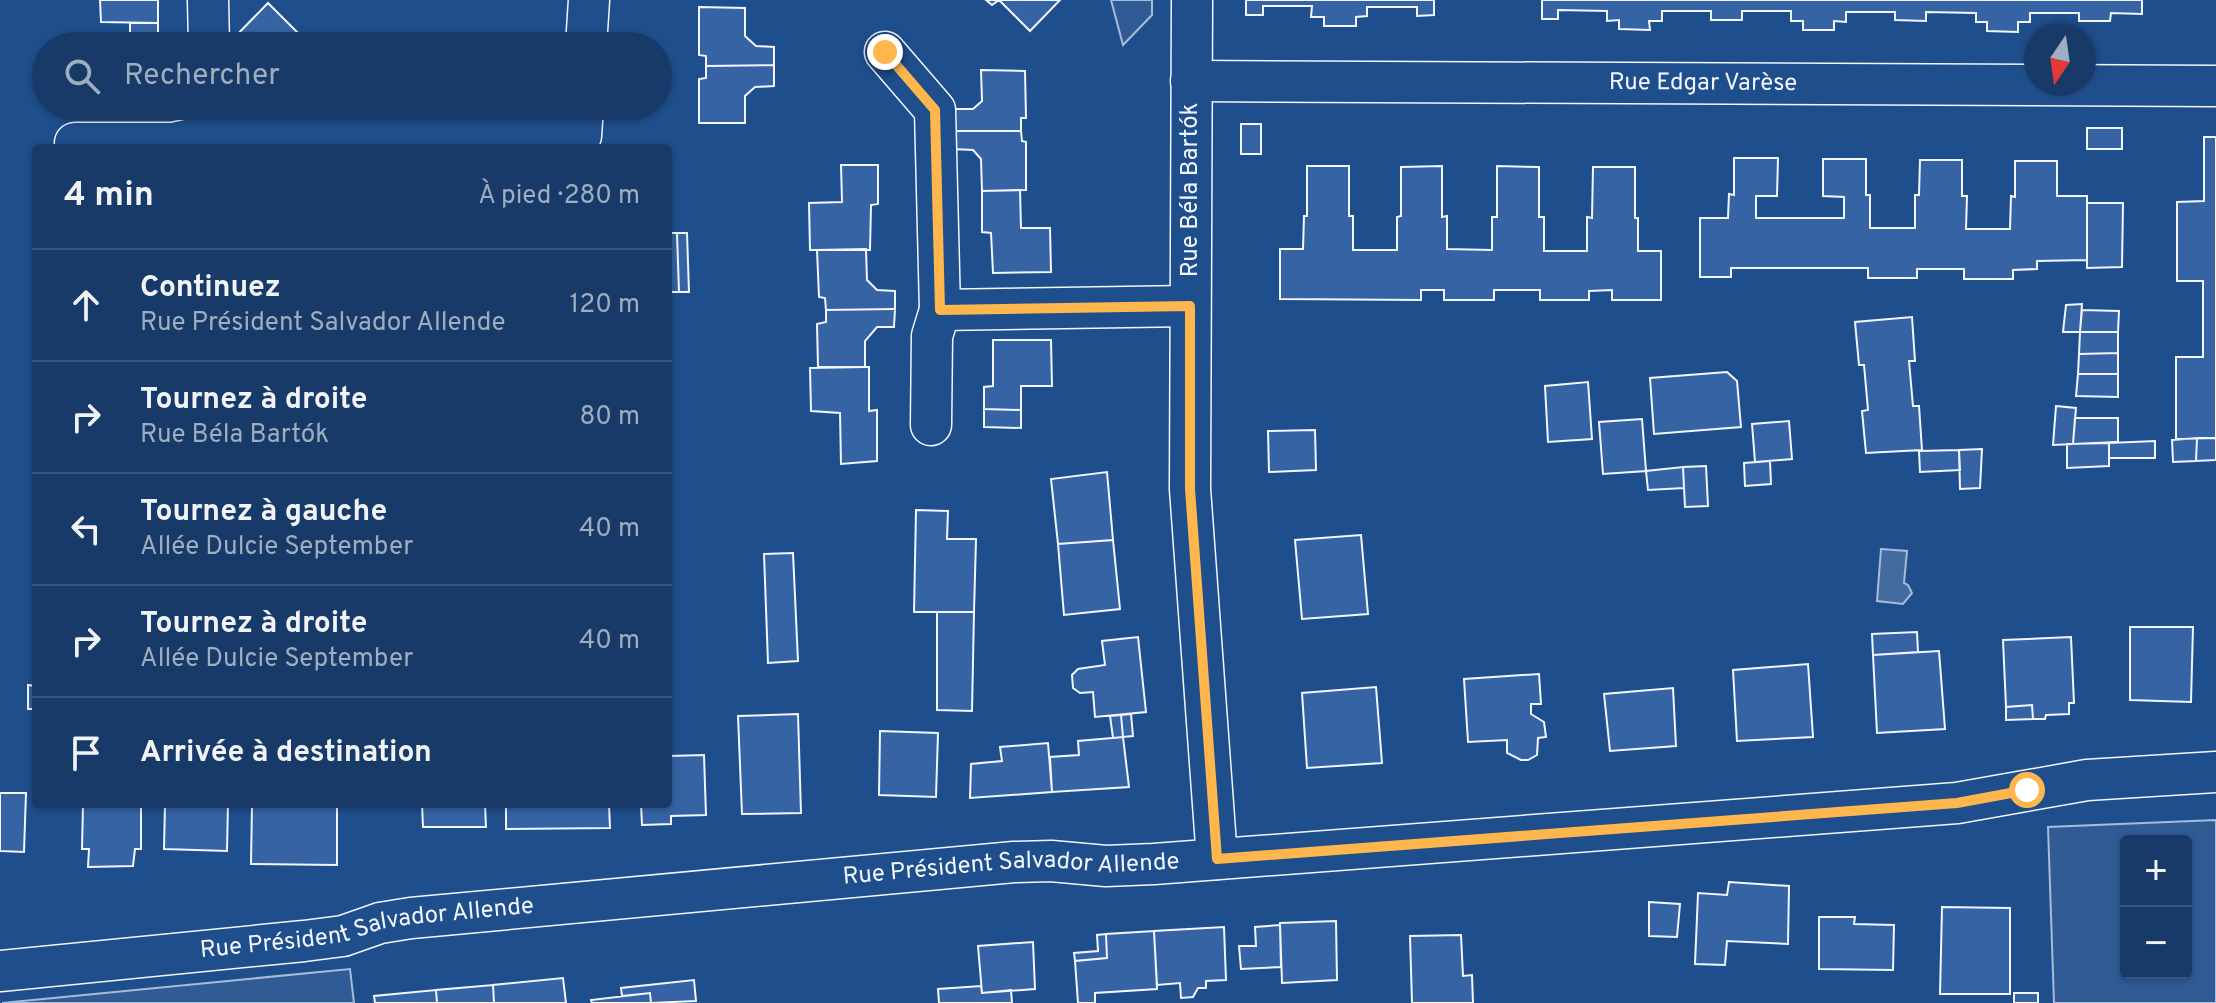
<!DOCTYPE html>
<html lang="fr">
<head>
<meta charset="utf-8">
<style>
  body { margin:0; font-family:Overpass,sans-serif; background:#20416f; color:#f1f3f6 }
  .controls { position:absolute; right:24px; bottom:24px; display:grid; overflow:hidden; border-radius:8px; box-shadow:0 2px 6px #0004 }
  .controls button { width:72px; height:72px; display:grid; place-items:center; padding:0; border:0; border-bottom:2px solid #36547d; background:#173a69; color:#f1f3f6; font:40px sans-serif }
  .compass { position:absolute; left:2024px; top:24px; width:72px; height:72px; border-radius:50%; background:#173a69; box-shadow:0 2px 6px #0004; rotate:193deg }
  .stop { position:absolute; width:24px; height:24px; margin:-18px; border:6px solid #ffb74d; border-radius:50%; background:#fff }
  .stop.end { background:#ffb74d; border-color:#fff; box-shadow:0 2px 8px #0008 }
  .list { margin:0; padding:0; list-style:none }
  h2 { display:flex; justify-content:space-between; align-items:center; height:104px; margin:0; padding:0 32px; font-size:34px }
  h2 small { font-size:26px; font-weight:400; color:#9eadc0 }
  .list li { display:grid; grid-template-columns:52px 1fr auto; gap:24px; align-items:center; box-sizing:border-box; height:112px; padding:0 32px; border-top:2px solid #36547d }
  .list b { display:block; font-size:30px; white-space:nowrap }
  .list p { margin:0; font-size:26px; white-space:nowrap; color:#9eadc0 }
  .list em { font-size:26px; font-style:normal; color:#9eadc0 }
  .icon { flex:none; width:44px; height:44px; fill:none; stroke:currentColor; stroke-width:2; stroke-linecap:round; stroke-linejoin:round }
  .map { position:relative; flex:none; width:2216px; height:1003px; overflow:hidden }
  .search { position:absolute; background:#173a69; box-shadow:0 2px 6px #0004; left:32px; top:32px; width:640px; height:88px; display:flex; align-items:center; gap:20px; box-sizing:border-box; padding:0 28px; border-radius:44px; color:#9eadc0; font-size:30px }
  .panel { position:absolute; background:#173a69; box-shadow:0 2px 6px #0004; left:32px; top:144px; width:640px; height:664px; border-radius:8px }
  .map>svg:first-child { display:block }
</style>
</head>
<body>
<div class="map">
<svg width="2216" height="1003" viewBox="0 0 2216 1003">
  <rect width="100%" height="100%" fill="#1f4e8c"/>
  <!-- green -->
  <path fill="#305b95" stroke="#a8bbd7" stroke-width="2" fill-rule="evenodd" d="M 1111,0 L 1152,0 L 1152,15 L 1123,45 Z
    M 2216,820 L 2216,1003 L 2054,1003 L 2048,827 ZM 2126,841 L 2186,841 L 2186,973 L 2126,973 Z
    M 350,969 L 354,1003 L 2,1003 Z"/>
  <!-- water -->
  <path fill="#446ba0" stroke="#a8bbd7" stroke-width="2" d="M 1881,549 L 1907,551 L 1904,583 L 1908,585 L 1912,593 L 1903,604 L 1877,601 Z"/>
  <!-- building -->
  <path fill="#3563a3" stroke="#f2f6ff" stroke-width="2" d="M 100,0 L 158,0 L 158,23 L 101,22 Z
    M 986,0 L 1060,0 L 1030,31 L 999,0 L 992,5 Z
    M 1246,0 L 1434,0 L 1434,15 L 1417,16 L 1417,7 L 1367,7 L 1367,16 L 1356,17 L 1356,26 L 1324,26 L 1324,17 L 1311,17 L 1312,6 L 1263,6 L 1263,15 L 1246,15 Z
    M 1542,0 L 2142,0 L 2142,14 L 2111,13 L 2110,21 L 2079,21 L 2079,13 L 2030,13 L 2030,22 L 2018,22 L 2018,32 L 1987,31 L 1987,22 L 1976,22 L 1976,13 L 1926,12 L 1926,21 L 1895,20 L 1895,12 L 1846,12 L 1846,22 L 1834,21 L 1834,30 L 1803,30 L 1803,21 L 1791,21 L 1791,11 L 1742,11 L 1742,20 L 1711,20 L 1711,11 L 1662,11 L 1662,21 L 1649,21 L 1650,30 L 1619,29 L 1619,20 L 1607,21 L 1607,11 L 1558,10 L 1558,19 L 1542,19 Z
    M 268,3 L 301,36 L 291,46 L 230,46 L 228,44 Z
    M 699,7 L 745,8 L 745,36 L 756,46 L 774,47 L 774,65 L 706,66 L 706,56 L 699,55 Z
    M 130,23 L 158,23 L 158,44 L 165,46 L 130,46 Z
    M 774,65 L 774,86 L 755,87 L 745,96 L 745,123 L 699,123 L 699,79 L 706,78 L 706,66 Z
    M 981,70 L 1025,71 L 1026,118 L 1021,118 L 1021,131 L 952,131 L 952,109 L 973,109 L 982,101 Z
    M 446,106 L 489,106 L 489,110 L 446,110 Z
    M 1241,124 L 1261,124 L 1261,154 L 1241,154 Z
    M 2087,128 L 2122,128 L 2122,149 L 2087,149 Z
    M 952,131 L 1021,131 L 1022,141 L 1026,142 L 1026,190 L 982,191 L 981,159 L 973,150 L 952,149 Z
    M 2204,137 L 2216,137 L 2216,438 L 2176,439 L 2176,357 L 2203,357 L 2203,281 L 2177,281 L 2177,202 L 2204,201 Z
    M 1734,158 L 1778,158 L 1777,196 L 1756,196 L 1756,218 L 1844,218 L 1844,197 L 1823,196 L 1823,159 L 1866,159 L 1866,195 L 1870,195 L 1870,228 L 1915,228 L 1915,195 L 1919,195 L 1920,160 L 1962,160 L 1962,196 L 1967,196 L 1966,229 L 2010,229 L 2011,196 L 2015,197 L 2015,161 L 2057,161 L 2057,196 L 2087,196 L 2087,260 L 2037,261 L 2037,269 L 2013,270 L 2013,279 L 1964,279 L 1964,269 L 1917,269 L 1917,278 L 1868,278 L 1868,268 L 1731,268 L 1731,277 L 1700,277 L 1700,218 L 1728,218 L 1729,194 L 1734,195 Z
    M 841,165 L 878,165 L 878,204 L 871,205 L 870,250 L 810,250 L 809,203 L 842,202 Z
    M 1307,166 L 1349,166 L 1349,216 L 1353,216 L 1353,250 L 1397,250 L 1397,217 L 1401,216 L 1401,167 L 1442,166 L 1442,217 L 1447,216 L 1447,249 L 1492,250 L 1492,217 L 1497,217 L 1497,166 L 1539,167 L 1539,217 L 1544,217 L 1544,251 L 1587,251 L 1587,217 L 1592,218 L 1593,167 L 1635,167 L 1635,218 L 1638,218 L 1638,251 L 1661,251 L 1661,300 L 1612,300 L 1612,290 L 1589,291 L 1589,300 L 1540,300 L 1540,290 L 1494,290 L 1494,300 L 1444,300 L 1444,290 L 1421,290 L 1421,300 L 1280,299 L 1280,249 L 1303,249 L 1304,216 L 1307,216 Z
    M 1020,190 L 1021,228 L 1050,228 L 1051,272 L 993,273 L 991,233 L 982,232 L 982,191 Z
    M 2087,203 L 2123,203 L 2122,267 L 2087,268 Z
    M 668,233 L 677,233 L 679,292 L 668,292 Z
    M 677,233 L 687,233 L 689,292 L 679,292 Z
    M 866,249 L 867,280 L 877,290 L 895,291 L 895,309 L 826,310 L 825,298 L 819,297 L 817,250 Z
    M 2082,304 L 2080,332 L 2063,332 L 2066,305 Z
    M 895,309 L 894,327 L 877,327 L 865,341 L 865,367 L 818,367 L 817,324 L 826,322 L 826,310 Z
    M 2082,310 L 2119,311 L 2118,332 L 2080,332 Z
    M 1912,317 L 1915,361 L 1909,361 L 1913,406 L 1919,406 L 1922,450 L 1866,453 L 1862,411 L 1868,410 L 1864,365 L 1859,365 L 1855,322 Z
    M 2080,332 L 2118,332 L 2118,353 L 2079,354 Z
    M 993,340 L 1051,340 L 1052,386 L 1021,386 L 1021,410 L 984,409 L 984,387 L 993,386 Z
    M 2118,353 L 2118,374 L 2078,374 L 2079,354 Z
    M 865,367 L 869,367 L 869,411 L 877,410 L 877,461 L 841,464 L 840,413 L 811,411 L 810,368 Z
    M 1727,372 L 1737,381 L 1741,427 L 1654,434 L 1650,378 Z
    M 2078,374 L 2118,374 L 2118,397 L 2076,396 Z
    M 1588,382 L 1592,439 L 1548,442 L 1545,386 Z
    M 2056,406 L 2076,408 L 2073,444 L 2053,445 Z
    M 984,409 L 1021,410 L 1021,428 L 984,427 Z
    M 2075,418 L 2118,418 L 2118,442 L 2073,444 Z
    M 1642,419 L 1646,471 L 1603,474 L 1599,422 Z
    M 1789,421 L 1792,459 L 1755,462 L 1752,424 Z
    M 1315,430 L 1316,470 L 1269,472 L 1268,431 Z
    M 2197,438 L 2196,461 L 2173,462 L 2172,440 Z
    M 2197,438 L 2216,438 L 2216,460 L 2196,461 Z
    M 2155,441 L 2155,458 L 2109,458 L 2109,443 Z
    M 2109,443 L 2109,466 L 2067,468 L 2067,444 Z
    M 1982,449 L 1980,488 L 1960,489 L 1959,450 Z
    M 1959,450 L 1960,470 L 1920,472 L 1919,451 Z
    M 1770,461 L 1771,484 L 1745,486 L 1744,463 Z
    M 1706,466 L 1708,506 L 1685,507 L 1683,467 Z
    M 1683,467 L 1684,488 L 1648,490 L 1646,471 Z
    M 1107,472 L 1113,540 L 1058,544 L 1051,479 Z
    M 916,510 L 948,511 L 947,539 L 976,539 L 974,612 L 914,612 Z
    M 1361,535 L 1368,614 L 1302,619 L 1295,540 Z
    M 1113,540 L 1120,609 L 1064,615 L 1058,544 Z
    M 793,553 L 798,661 L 768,663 L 764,554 Z
    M 937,612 L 974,612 L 972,711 L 937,710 Z
    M 2130,627 L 2193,627 L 2191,702 L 2130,700 Z
    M 1917,632 L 1918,652 L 1873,655 L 1872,634 Z
    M 1138,637 L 1146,712 L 1095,717 L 1093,692 L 1080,693 L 1073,688 L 1072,675 L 1078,669 L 1105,665 L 1102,641 Z
    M 2071,637 L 2074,703 L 2069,703 L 2069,714 L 2046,715 L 2045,719 L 2033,719 L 2032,705 L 2006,707 L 2003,640 Z
    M 1939,651 L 1945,729 L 1877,733 L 1873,655 Z
    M 1808,664 L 1813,737 L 1737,741 L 1733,670 Z
    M 1539,674 L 1541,704 L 1531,704 L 1531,714 L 1544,722 L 1546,737 L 1538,738 L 1537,755 L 1528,760 L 1521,760 L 1507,753 L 1507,740 L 1468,742 L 1464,679 Z
    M 28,685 L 36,686 L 36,709 L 28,709 Z
    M 1376,687 L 1382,763 L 1307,768 L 1302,693 Z
    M 1673,688 L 1676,746 L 1610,751 L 1604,694 Z
    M 2032,705 L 2033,719 L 2006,720 L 2006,707 Z
    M 798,714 L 801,813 L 742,814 L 738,716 Z
    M 1131,714 L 1133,736 L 1123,737 L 1121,715 Z
    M 1121,715 L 1123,737 L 1113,738 L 1110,716 Z
    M 880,731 L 938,733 L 936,797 L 879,795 Z
    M 1123,737 L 1129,787 L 1052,792 L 1050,757 L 1079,755 L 1078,741 Z
    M 1048,743 L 1052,792 L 970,798 L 971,764 L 1002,761 L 1000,747 Z
    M 704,755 L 706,815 L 671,816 L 671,824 L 642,825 L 641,804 L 668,804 L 668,756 Z
    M 0,793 L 26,793 L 24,852 L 0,851 Z
    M 83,804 L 141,804 L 141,849 L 135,849 L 133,866 L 88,867 L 89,849 L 82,849 Z
    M 165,804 L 228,804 L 227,851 L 164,849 Z
    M 286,804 L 337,806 L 337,865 L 251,864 L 252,805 Z
    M 422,804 L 485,804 L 486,827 L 423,827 Z
    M 506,804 L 609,804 L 610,828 L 506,829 Z
    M 1729,882 L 1789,886 L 1788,944 L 1727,941 L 1725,965 L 1695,964 L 1698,893 L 1727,895 Z
    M 1649,902 L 1680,904 L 1677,937 L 1649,936 Z
    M 1942,907 L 2010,908 L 2010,994 L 1940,994 Z
    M 1819,917 L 1855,917 L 1854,924 L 1894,925 L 1893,970 L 1819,969 Z
    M 1336,921 L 1337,980 L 1282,983 L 1280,923 Z
    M 1280,925 L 1281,967 L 1241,969 L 1239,946 L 1256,946 L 1255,927 Z
    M 1224,927 L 1226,980 L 1206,981 L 1206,988 L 1198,988 L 1193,997 L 1181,998 L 1180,983 L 1157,985 L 1154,931 Z
    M 1154,931 L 1157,989 L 1095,993 L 1095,1003 L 1078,1003 L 1075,961 L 1107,958 L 1106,934 Z
    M 1106,934 L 1107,958 L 1075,961 L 1074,953 L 1098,951 L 1097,935 Z
    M 1461,935 L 1463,976 L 1472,975 L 1473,1003 L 1412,1003 L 1410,936 Z
    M 1033,942 L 1035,989 L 982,993 L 978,946 Z
    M 563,978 L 566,1003 L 494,1003 L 493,985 Z
    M 694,980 L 696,1001 L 651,1003 L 650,993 L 622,996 L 621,988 Z
    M 493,985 L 494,1003 L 437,1003 L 436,990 Z
    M 981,986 L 982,993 L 1011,990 L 1012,1003 L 939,1003 L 938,989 Z
    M 436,990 L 437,1003 L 375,1003 L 374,996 Z
    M 650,993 L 651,1003 L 592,1003 L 591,1000 Z
    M 2014,993 L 2038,993 L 2038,1003 L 2014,1003 Z"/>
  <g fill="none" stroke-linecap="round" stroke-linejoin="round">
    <defs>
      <g id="minor">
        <path d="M 208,0 L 209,46"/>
        <path d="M 1192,0 L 1190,489 L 1217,859"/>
        <path d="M 586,46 L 589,0"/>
        <path d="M 885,52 L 935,110 L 940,310 L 1190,306"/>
        <path id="s1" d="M 1191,81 L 2216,86"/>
        <path d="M 210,106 L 210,135 L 581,136 L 583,106"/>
        <path d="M 75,143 L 173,143 L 210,135"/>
        <path d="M 931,425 L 932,336 L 940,310"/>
        <path id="s2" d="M 0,971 L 304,941 L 343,936 L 380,923 L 411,918 L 1014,862 L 1051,861 L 1106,866 L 1154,864 L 1957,803 L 2087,780 L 2216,772"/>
      </g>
    </defs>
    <!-- minor casing -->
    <use href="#minor" stroke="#f2f6ff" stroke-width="43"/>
    <!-- minor -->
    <use href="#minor" stroke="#1f4e8c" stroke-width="40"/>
  </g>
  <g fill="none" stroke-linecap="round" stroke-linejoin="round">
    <!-- route -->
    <path stroke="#ffb74d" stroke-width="10" d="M 885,52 L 935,110 L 940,310 L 1190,306 L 1190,489 L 1217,859 L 1957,803 L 2027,790"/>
  </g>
  <g text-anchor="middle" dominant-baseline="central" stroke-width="6" stroke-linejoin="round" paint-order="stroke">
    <!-- street labels -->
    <g font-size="24" fill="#f2f6ff" stroke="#1f4e8c">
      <text stroke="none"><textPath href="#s1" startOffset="512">Rue Edgar Varèse</textPath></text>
      <text transform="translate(1191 190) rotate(-90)">Rue Béla Bartók</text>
      <text stroke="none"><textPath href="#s2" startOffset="1018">Rue Président Salvador Allende</textPath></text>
      <text stroke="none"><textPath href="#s2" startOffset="370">Rue Président Salvador Allende</textPath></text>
    </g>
  </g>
</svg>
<div class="controls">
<button>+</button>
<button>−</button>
</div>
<svg class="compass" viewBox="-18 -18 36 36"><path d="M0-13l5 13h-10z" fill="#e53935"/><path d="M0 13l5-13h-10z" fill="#9eadc0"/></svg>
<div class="stop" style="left:2027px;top:790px"></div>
<div class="stop end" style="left:885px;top:52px"></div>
<div class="search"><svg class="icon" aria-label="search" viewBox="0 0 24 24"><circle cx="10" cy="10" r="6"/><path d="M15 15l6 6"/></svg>Rechercher</div>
<section class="panel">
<h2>4 min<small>À pied · 280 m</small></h2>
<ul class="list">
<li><svg class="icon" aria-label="ahead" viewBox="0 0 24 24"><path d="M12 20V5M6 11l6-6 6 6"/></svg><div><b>Continuez</b><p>Rue Président Salvador Allende</p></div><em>120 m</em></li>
<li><svg class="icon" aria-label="right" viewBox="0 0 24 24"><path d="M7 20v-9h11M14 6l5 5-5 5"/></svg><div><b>Tournez à droite</b><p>Rue Béla Bartók</p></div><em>80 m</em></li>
<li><svg class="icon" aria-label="left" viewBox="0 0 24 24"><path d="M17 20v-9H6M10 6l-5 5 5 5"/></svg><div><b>Tournez à gauche</b><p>Allée Dulcie September</p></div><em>40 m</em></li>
<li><svg class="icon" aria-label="right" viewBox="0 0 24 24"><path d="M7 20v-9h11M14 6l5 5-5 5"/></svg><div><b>Tournez à droite</b><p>Allée Dulcie September</p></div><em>40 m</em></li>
<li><svg class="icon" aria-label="arrive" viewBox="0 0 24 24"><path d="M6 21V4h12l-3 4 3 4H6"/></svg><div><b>Arrivée à destination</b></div></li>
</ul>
</section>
</div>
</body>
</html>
